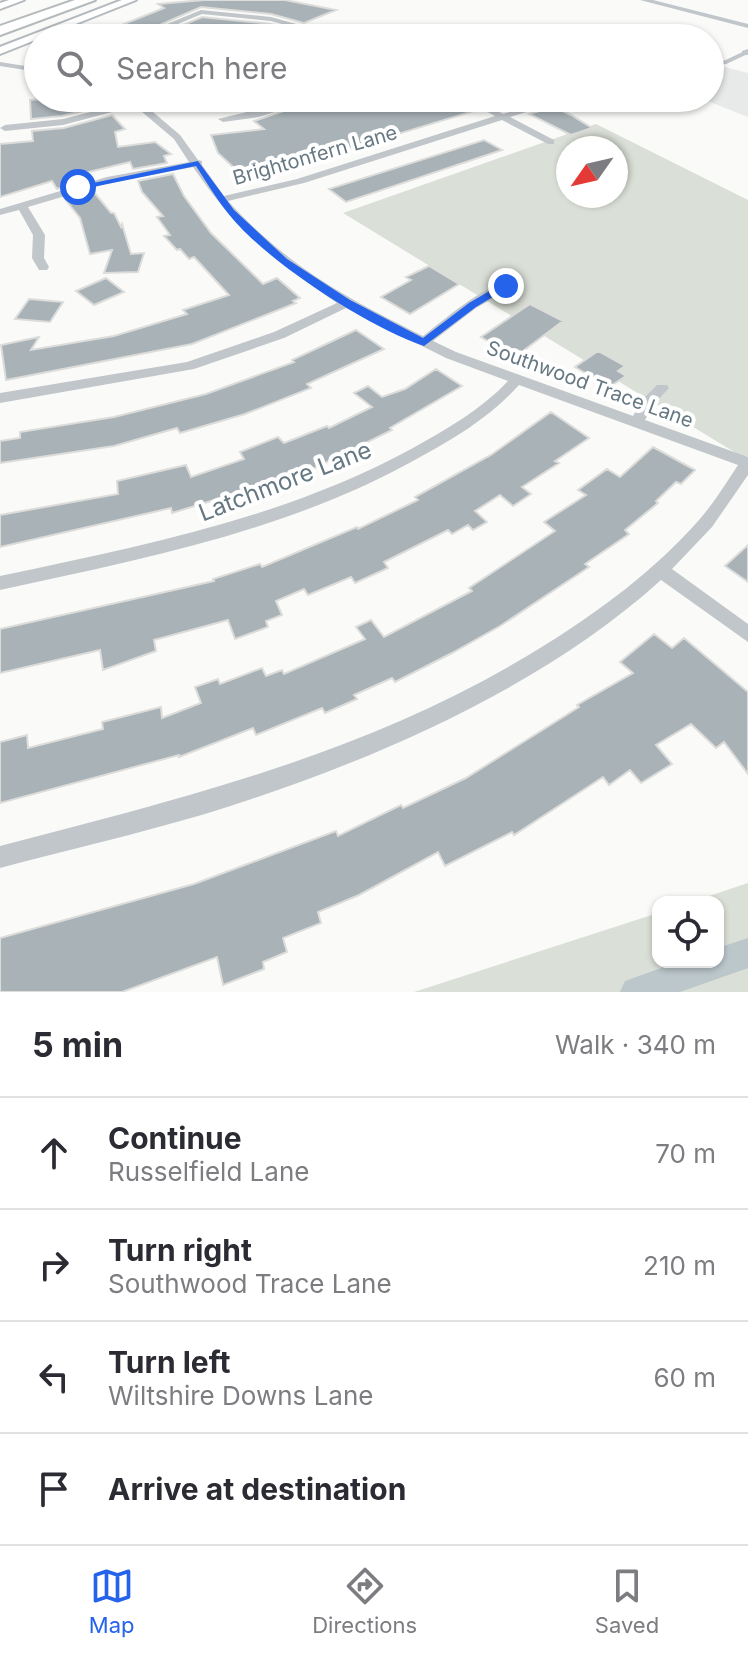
<!DOCTYPE html>
<html lang="en">
<head>
<meta charset="utf-8">
<style>
  body { margin:0; font-family:Inter,sans-serif; background:#f7f7f7; color:#2b2b33 }
  .controls { position:absolute; right:24px; bottom:24px; display:grid; overflow:hidden; border-radius:16px; box-shadow:0 2px 6px #0004 }
  .controls button { width:72px; height:72px; display:grid; place-items:center; padding:0; border:0; border-bottom:2px solid #e1e1e2; background:#fff; color:#2b2b33; font:40px sans-serif }
  .compass { position:absolute; left:556px; top:136px; width:72px; height:72px; border-radius:50%; background:#fff; box-shadow:0 2px 6px #0004; rotate:236deg }
  .stop { position:absolute; width:24px; height:24px; margin:-18px; border:6px solid #2563eb; border-radius:50%; background:#fff }
  .stop.end { background:#2563eb; border-color:#fff; box-shadow:0 2px 8px #0008 }
  .list { margin:0; padding:0; list-style:none }
  h2 { display:flex; justify-content:space-between; align-items:center; height:104px; margin:0; padding:0 32px; font-size:34px }
  h2 small { font-size:26px; font-weight:400; color:#7c7c81 }
  .list li { display:grid; grid-template-columns:52px 1fr auto; gap:24px; align-items:center; box-sizing:border-box; height:112px; padding:0 32px; border-top:2px solid #e1e1e2 }
  .list b { display:block; font-size:30px; white-space:nowrap }
  .list p { margin:0; font-size:26px; white-space:nowrap; color:#7c7c81 }
  .list em { font-size:26px; font-style:normal; color:#7c7c81 }
  .icon { flex:none; width:44px; height:44px; fill:none; stroke:currentColor; stroke-width:2; stroke-linecap:round; stroke-linejoin:round }
  .map { position:relative; flex:none; width:748px; height:992px; overflow:hidden }
  .search { position:absolute; background:#fff; box-shadow:0 2px 6px #0004; left:24px; right:24px; top:24px; height:88px; display:flex; align-items:center; gap:20px; box-sizing:border-box; padding:0 28px; border-radius:44px; color:#7c7c81; font-size:30px }
  .sheet { height:552px; background:#fff }
  nav { display:flex; justify-content:space-around; align-items:center; box-sizing:border-box; height:112px; border-top:2px solid #e1e1e2; background:#fff; font-size:22px; color:#7c7c81 }
  nav a { display:grid; justify-items:center; gap:4px }
  nav .on { color:#2563eb }
  .map>svg:first-child { display:block }
</style>
</head>
<body>
<div class="map">
<svg width="748" height="992" viewBox="0 0 748 992">
  <rect width="100%" height="100%" fill="#fafaf8"/>
  <!-- built -->
  <path fill="#e8eae9" d="M 710,63 L 748,73 L 748,117 L 700,98 L 710,98 Z"/>
  <!-- green -->
  <path fill="#dadfd7" fill-rule="evenodd" d="M 596,124 L 748,200 L 748,456 L 744,458 L 343,213 ZM 568,148 L 616,148 L 616,196 L 568,196 Z
    M 748,883 L 748,992 L 414,992 L 658,913 L 658,962 L 718,962 L 718,902 L 691,902 Z"/>
  <g fill="none" stroke-linecap="round" stroke-linejoin="round">
    <!-- canal -->
    <path fill="#bbc7cb" fill-rule="evenodd" d="M 748,938 L 748,968 L 680,992 L 620,992 L 625,981 L 678,962 L 718,962 L 718,948 Z"/>
  </g>
  <!-- building -->
  <path fill="#a8b2b7" stroke="#dcdcda" stroke-width="2" d="M 204,0 L 285,0 L 336,10 L 304,23 L 271,14 L 201,7 L 130,38 L 89,38 L 164,8 L 158,4 Z
    M 202,17 L 270,24 L 289,29 L 261,38 L 152,38 Z
    M 58,98 L 59,102 L 95,98 L 103,106 L 62,116 L 31,119 L 30,100 Z
    M 223,98 L 292,98 L 240,111 Z
    M 322,98 L 409,98 L 429,109 L 460,99 L 477,110 L 253,178 L 245,178 L 218,153 L 211,135 L 264,129 L 254,121 Z
    M 479,98 L 537,98 L 541,100 L 515,107 L 504,102 L 493,105 Z
    M 554,107 L 571,115 L 592,128 L 571,135 L 529,114 Z
    M 112,115 L 125,129 L 115,132 L 118,147 L 155,142 L 171,154 L 164,156 L 167,163 L 133,169 L 130,162 L 80,174 L 85,180 L 57,189 L 52,181 L 0,197 L 0,144 L 33,141 L 32,131 L 64,128 Z
    M 484,140 L 502,150 L 346,202 L 329,189 Z
    M 173,174 L 184,196 L 211,233 L 263,284 L 277,278 L 300,298 L 293,301 L 296,303 L 192,344 L 6,380 L 1,345 L 39,337 L 31,350 L 114,336 L 187,314 L 183,310 L 229,295 L 194,257 L 189,259 L 180,249 L 177,250 L 164,236 L 170,235 L 157,217 L 163,216 L 142,192 L 138,181 Z
    M 93,191 L 111,213 L 114,213 L 121,227 L 122,224 L 131,254 L 144,253 L 138,272 L 104,273 L 112,250 L 90,254 L 80,218 L 65,199 Z
    M 429,266 L 459,284 L 410,314 L 381,297 L 411,280 L 406,277 Z
    M 106,278 L 124,292 L 94,305 L 76,291 Z
    M 29,299 L 63,302 L 50,322 L 15,319 Z
    M 530,304 L 563,321 L 515,357 L 481,337 Z
    M 356,330 L 384,349 L 307,384 L 311,388 L 245,414 L 180,433 L 177,428 L 114,446 L 0,463 L 0,441 L 20,438 L 20,432 L 114,417 L 206,394 L 294,362 L 292,360 Z
    M 598,351 L 625,366 L 618,371 L 626,376 L 609,387 L 575,367 Z
    M 436,369 L 462,386 L 390,428 L 392,430 L 313,469 L 310,465 L 263,485 L 172,513 L 171,508 L 0,547 L 0,515 L 118,494 L 117,481 L 186,465 L 191,477 L 244,459 L 240,452 L 278,437 L 284,443 L 327,426 L 329,428 L 372,407 L 354,393 L 368,386 L 382,397 L 405,389 Z
    M 551,412 L 589,438 L 555,461 L 559,463 L 522,487 L 531,494 L 513,506 L 500,495 L 475,511 L 487,522 L 473,530 L 468,525 L 452,534 L 448,530 L 384,562 L 388,568 L 355,583 L 351,577 L 308,595 L 304,589 L 276,601 L 282,615 L 266,621 L 268,627 L 235,639 L 228,620 L 154,640 L 156,651 L 103,670 L 100,650 L 0,673 L 0,629 L 214,581 L 213,579 L 260,564 L 262,567 L 357,527 L 358,529 L 418,500 L 415,497 L 491,455 Z
    M 653,447 L 695,470 L 681,484 L 676,482 L 656,501 L 658,503 L 625,530 L 629,534 L 585,564 L 589,567 L 500,626 L 452,653 L 395,682 L 392,678 L 354,695 L 357,699 L 325,713 L 322,708 L 256,735 L 253,728 L 179,757 L 179,755 L 0,803 L 0,742 L 27,735 L 28,748 L 103,729 L 102,722 L 161,707 L 162,718 L 201,703 L 195,687 L 218,679 L 220,684 L 262,668 L 266,676 L 282,670 L 284,674 L 365,639 L 356,627 L 371,620 L 384,637 L 472,591 L 469,588 L 555,531 L 544,522 L 586,495 L 578,490 L 607,469 L 620,477 Z
    M 748,545 L 748,582 L 725,566 Z
    M 654,634 L 672,648 L 684,638 L 748,692 L 748,774 L 724,742 L 716,748 L 691,724 L 656,745 L 672,764 L 641,783 L 630,770 L 609,785 L 603,777 L 514,835 L 512,832 L 445,866 L 438,852 L 359,895 L 318,912 L 321,923 L 283,938 L 287,952 L 263,962 L 264,969 L 223,985 L 217,957 L 122,992 L 0,992 L 0,938 L 194,884 L 336,831 L 338,836 L 401,805 L 403,808 L 466,778 L 579,707 L 577,705 L 633,673 L 620,662 Z"/>
  <g fill="none" stroke-linecap="round" stroke-linejoin="round">
    <defs>
      <path id="secondary" d="M 9,0 L 24,0 L 0,9 L 0,3 Z
        M 122,0 L 136,0 L 0,54 L 0,47 Z"/>
      <path id="highway" d="M 75,0 L 95,0 L 0,35 L 0,26 Z"/>
    </defs>
    <!-- secondary casing -->
    <use href="#secondary" stroke="#b4babe" stroke-width="4"/>
    <!-- highway casing -->
    <use href="#highway" stroke="#b5babd" stroke-width="4"/>
    <!-- lane -->
    <path stroke="#c1c6ca" stroke-width="4" d="M 710,64 L 726,62 L 745,53"/>
    <!-- street -->
    <path fill="#c1c6ca" fill-rule="evenodd" d="M 640,0 L 653,0 L 748,24 L 748,28 Z
      M 201,10 L 271,17 L 347,38 L 334,38 L 271,21 L 202,14 L 144,38 L 133,38 Z
      M 748,49 L 748,55 L 742,55 L 742,51 Z
      M 0,62 L 38,68 L 38,72 L 0,66 Z
      M 126,98 L 135,98 L 140,101 L 180,135 L 198,160 L 202,161 L 202,165 L 224,196 L 297,179 L 495,116 L 462,98 L 473,98 L 503,114 L 559,98 L 559,102 L 510,117 L 554,140 L 554,144 L 548,144 L 502,120 L 304,183 L 228,201 C 287,266 346,298 423,336 C 442,322 487,281 510,283 L 510,289 L 476,308 L 433,341 L 456,352 L 633,416 L 642,400 L 657,385 L 667,385 L 669,388 L 653,405 L 645,420 L 748,457 L 748,475 L 712,527 L 672,569 L 748,624 L 748,642 L 661,580 C 537,692 363,765 205,814 C 137,834 68,850 0,868 L 0,846 C 191,796 374,752 545,645 C 601,610 655,570 699,520 C 714,503 726,483 738,465 L 519,385 C 492,415 457,437 422,456 C 292,530 144,559 0,590 L 0,576 C 142,546 285,518 413,448 C 447,429 482,409 508,381 L 446,358 L 346,308 L 284,338 L 194,369 L 0,403 L 0,393 L 187,362 L 274,332 L 337,303 C 273,259 237,231 193,167 L 109,183 L 28,207 L 45,235 L 44,258 L 49,267 L 47,270 L 39,270 L 32,258 L 33,235 L 19,210 L 0,215 L 0,209 L 107,177 L 189,162 L 174,139 L 135,106 L 63,125 L 5,131 L 0,128 L 5,125 L 63,119 L 130,102 Z
      M 305,98 L 319,98 L 259,117 L 223,122 L 218,119 Z"/>
    <!-- secondary -->
    <use href="#secondary" fill="#fff" fill-rule="evenodd"/>
    <!-- highway -->
    <use href="#highway" fill="#fff" fill-rule="evenodd"/>
  </g>
  <!-- route -->
  <path fill="#2563eb" d="M 198,161 L 234,210 L 287,259 L 350,300 L 423,338 L 469,303 L 503,283 L 511,286 L 476,307 L 424,346 C 366,326 264,260 227,212 C 215,197 206,181 196,166 L 78,190 L 74,187 Z"/>
  <g text-anchor="middle" dominant-baseline="central" stroke-width="8" stroke-linejoin="round" paint-order="stroke">
    <!-- far-street labels -->
    <g font-size="20" fill="#667882" stroke="#fff">
      <text transform="translate(315 155) rotate(-16)">Brightonfern Lane</text>
      <text transform="translate(590 384) rotate(20)">Southwood Trace Lane</text>
    </g>
    <!-- street labels -->
    <g font-size="24" fill="#667882" stroke="#fff">
      <text transform="translate(285 481) rotate(-21)">Latchmore Lane</text>
    </g>
  </g>
</svg>
<div class="controls">
<button><svg class="icon" aria-label="locate" viewBox="0 0 24 24"><circle cx="12" cy="12" r="6"/><path d="M12 2v4M12 18v4M2 12h4M18 12h4"/></svg></button>
</div>
<svg class="compass" viewBox="-18 -18 36 36"><path d="M0-13l5 13h-10z" fill="#e53935"/><path d="M0 13l5-13h-10z" fill="#7c7c81"/></svg>
<div class="stop" style="left:78px;top:187px"></div>
<div class="stop end" style="left:506px;top:286px"></div>
<div class="search"><svg class="icon" aria-label="search" viewBox="0 0 24 24"><circle cx="10" cy="10" r="6"/><path d="M15 15l6 6"/></svg>Search here</div>
</div>
<section class="sheet">
<h2>5 min<small>Walk · 340 m</small></h2>
<ul class="list">
<li><svg class="icon" aria-label="ahead" viewBox="0 0 24 24"><path d="M12 20V5M6 11l6-6 6 6"/></svg><div><b>Continue</b><p>Russelfield Lane</p></div><em>70 m</em></li>
<li><svg class="icon" aria-label="right" viewBox="0 0 24 24"><path d="M7 20v-9h11M14 6l5 5-5 5"/></svg><div><b>Turn right</b><p>Southwood Trace Lane</p></div><em>210 m</em></li>
<li><svg class="icon" aria-label="left" viewBox="0 0 24 24"><path d="M17 20v-9H6M10 6l-5 5 5 5"/></svg><div><b>Turn left</b><p>Wiltshire Downs Lane</p></div><em>60 m</em></li>
<li><svg class="icon" aria-label="arrive" viewBox="0 0 24 24"><path d="M6 21V4h12l-3 4 3 4H6"/></svg><div><b>Arrive at destination</b></div></li>
</ul>
</section>
<nav>
<a class="on"><svg class="icon" aria-label="map" viewBox="0 0 24 24"><path d="M3 6l6-2 6 2 6-2v14l-6 2-6-2-6 2zM9 4v14M15 6v14"/></svg>Map</a>
<a><svg class="icon" aria-label="directions" viewBox="0 0 24 24"><path d="M12 3l9 9-9 9-9-9zM9 14v-3h6M13 9l2 2-2 2"/></svg>Directions</a>
<a><svg class="icon" aria-label="saved" viewBox="0 0 24 24"><path d="M7 4h10v16l-5-4-5 4z"/></svg>Saved</a>
</nav>
</body>
</html>
